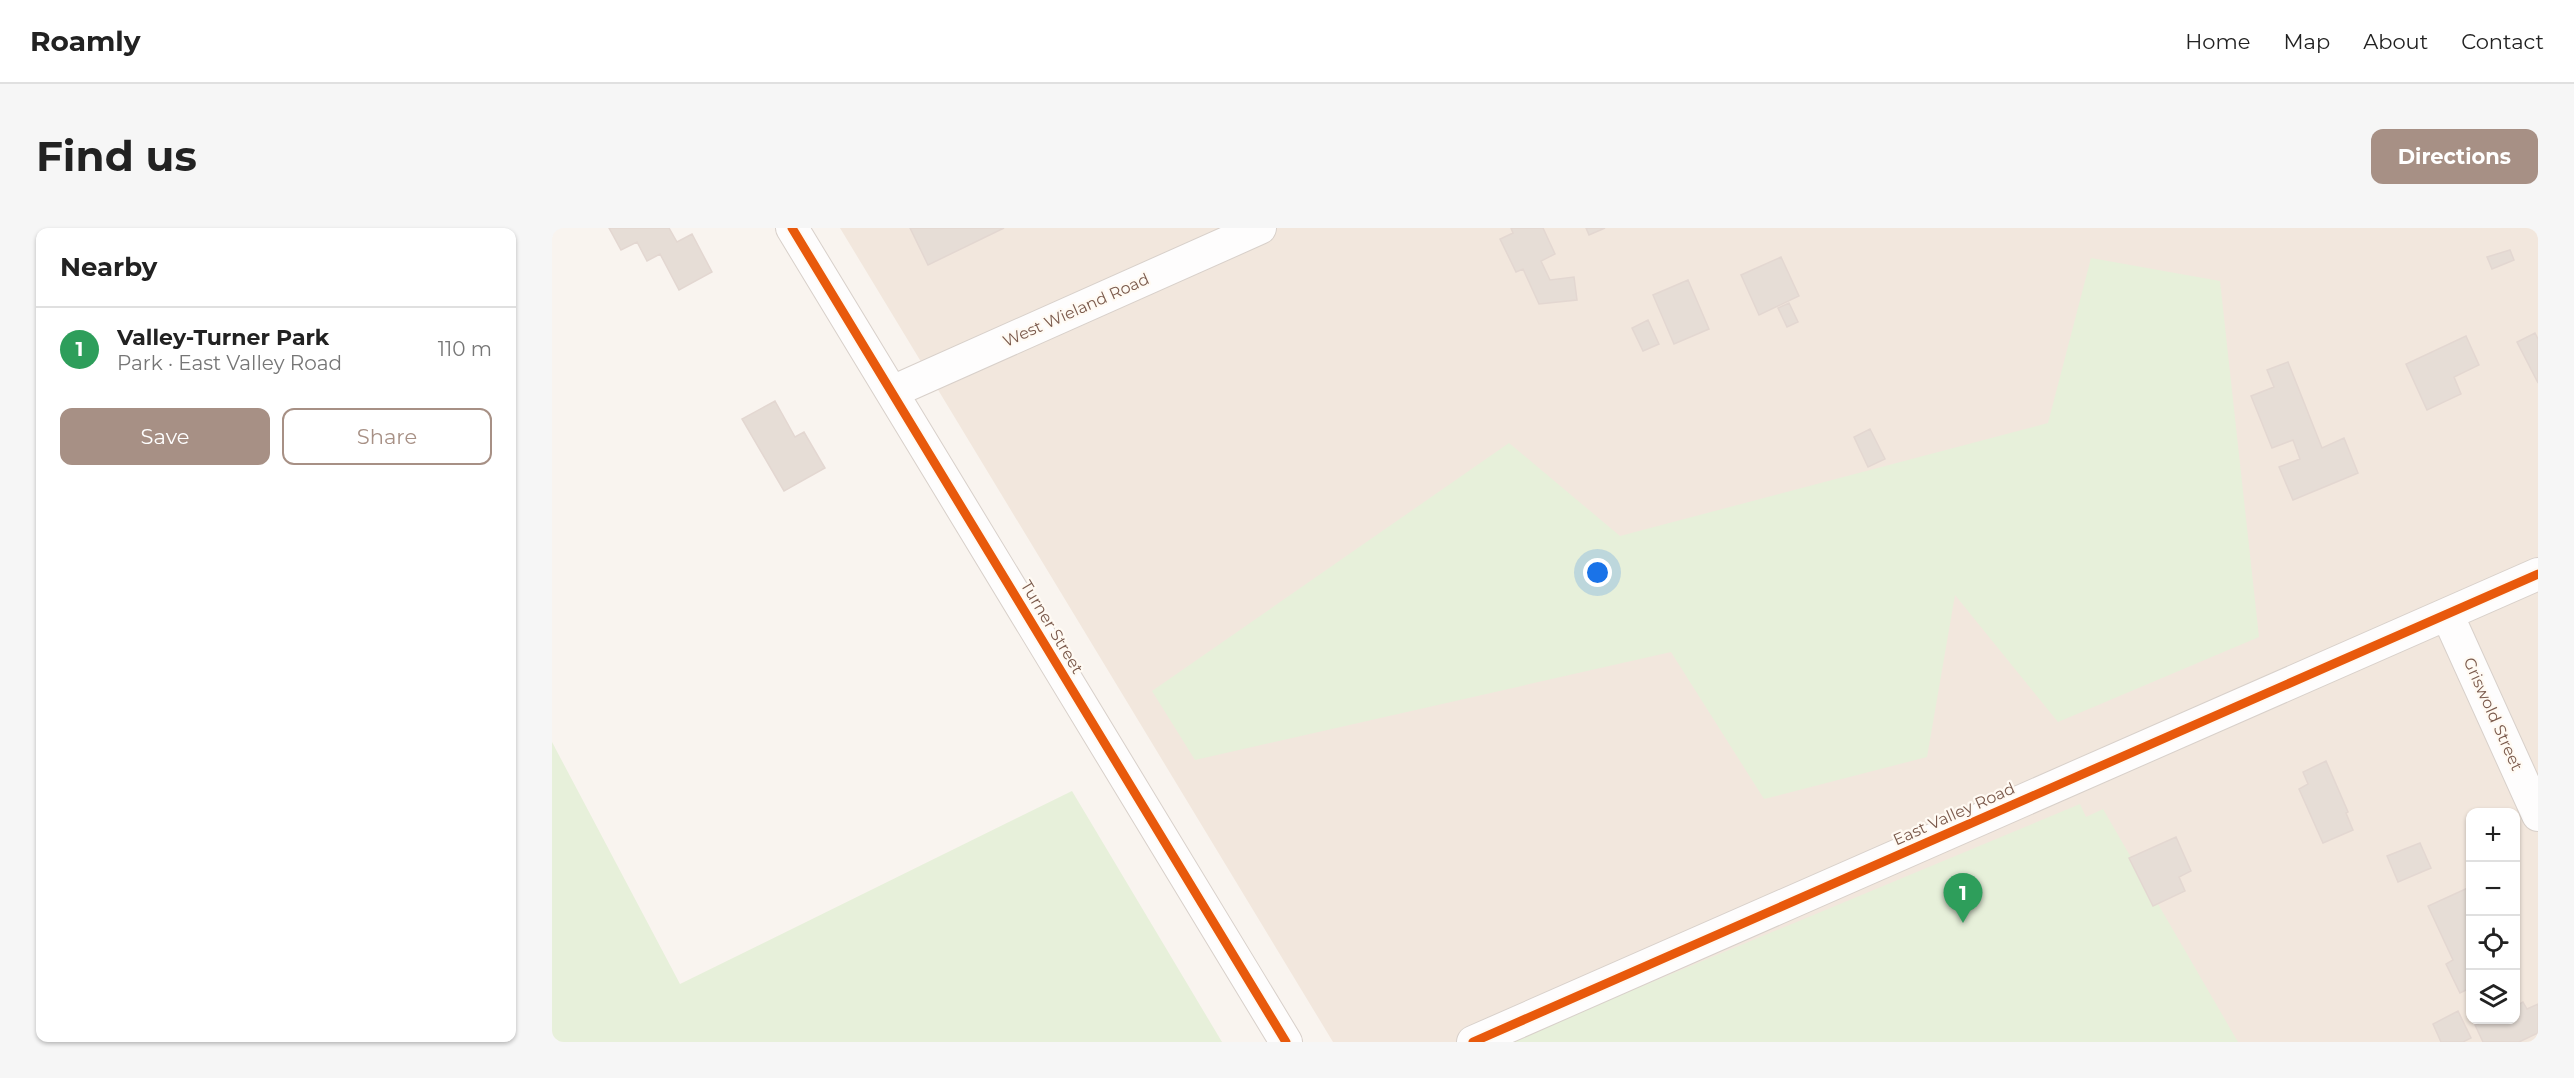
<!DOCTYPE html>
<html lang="en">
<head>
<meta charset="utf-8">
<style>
  body { margin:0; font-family:Montserrat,sans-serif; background:#f6f6f6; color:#222 }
  .controls { position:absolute; right:18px; bottom:18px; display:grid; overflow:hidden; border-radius:12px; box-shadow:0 2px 4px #0004 }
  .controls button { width:54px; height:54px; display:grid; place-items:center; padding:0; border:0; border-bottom:2px solid #e0e0e0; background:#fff; color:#222; font:30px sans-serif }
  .you { position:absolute; left:1046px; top:345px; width:21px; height:21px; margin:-15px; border:4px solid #fff; border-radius:50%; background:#1a73e8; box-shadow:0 0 0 9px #1a73e833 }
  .badge { display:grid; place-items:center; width:39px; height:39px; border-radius:50%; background:#a79085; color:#fff; font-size:20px; font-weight:700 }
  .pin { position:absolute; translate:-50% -50px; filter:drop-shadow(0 2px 3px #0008) }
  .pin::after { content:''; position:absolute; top:32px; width:21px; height:18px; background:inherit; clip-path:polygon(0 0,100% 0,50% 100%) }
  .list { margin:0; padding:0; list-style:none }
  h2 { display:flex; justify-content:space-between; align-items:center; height:78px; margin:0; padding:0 24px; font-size:26px }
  h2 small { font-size:20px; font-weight:400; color:#767676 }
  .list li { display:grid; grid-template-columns:39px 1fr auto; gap:18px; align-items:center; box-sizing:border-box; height:84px; padding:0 24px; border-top:2px solid #e0e0e0 }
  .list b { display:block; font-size:22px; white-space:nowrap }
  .list p { margin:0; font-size:20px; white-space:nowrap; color:#767676 }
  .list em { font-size:20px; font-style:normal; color:#767676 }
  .actions { display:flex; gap:12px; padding:18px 24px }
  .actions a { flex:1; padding:14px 0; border:2px solid #a79085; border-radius:12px; text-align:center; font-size:21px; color:#a79085 }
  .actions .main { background:#a79085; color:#fff }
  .icon { flex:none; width:33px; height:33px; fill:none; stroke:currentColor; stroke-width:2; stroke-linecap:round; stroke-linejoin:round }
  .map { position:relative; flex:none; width:1986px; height:814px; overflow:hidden; border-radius:12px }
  header { display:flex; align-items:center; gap:36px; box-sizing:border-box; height:84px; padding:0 30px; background:#fff; border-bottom:2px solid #e0e0e0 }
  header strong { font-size:28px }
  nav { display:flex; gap:33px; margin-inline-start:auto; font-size:21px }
  .intro { display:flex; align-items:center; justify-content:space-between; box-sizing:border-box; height:144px; padding:0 36px }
  h1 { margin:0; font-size:42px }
  .button { padding:15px 27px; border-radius:12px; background:#a79085; color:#fff; font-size:21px; font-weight:700 }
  main { display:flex; gap:36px; padding:0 36px }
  aside { flex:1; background:#fff; border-radius:12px; box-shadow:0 2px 4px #0004 }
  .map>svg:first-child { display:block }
</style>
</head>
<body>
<header>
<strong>Roamly</strong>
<nav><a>Home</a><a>Map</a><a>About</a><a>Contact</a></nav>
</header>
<div class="intro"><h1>Find us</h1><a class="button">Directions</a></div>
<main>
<aside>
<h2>Nearby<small></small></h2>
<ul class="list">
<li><span class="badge" style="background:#2e9e5b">1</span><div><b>Valley-Turner Park</b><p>Park · East Valley Road</p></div><em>110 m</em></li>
</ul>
<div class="actions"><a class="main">Save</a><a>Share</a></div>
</aside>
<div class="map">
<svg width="1986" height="814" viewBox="0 0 1986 814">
  <rect width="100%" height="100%" fill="#f9f4ef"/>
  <!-- residential -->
  <path fill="#f2e7dd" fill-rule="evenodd" d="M 288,0 L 1986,0 L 1986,814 L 781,814 ZM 1918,584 L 1964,584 L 1964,792 L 1918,792 Z"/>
  <!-- green -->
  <path fill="#e7f0da" d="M 1539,30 L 1668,53 L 1707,409 L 1506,494 L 1403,367 L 1375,529 L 1212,571 L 1119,424 L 643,532 L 600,463 L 957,215 L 1068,308 L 1496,195 Z
    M 0,514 L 128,756 L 520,563 L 670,814 L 0,814 Z
    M 1528,576 L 1534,589 L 1551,581 L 1686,814 L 956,814 Z"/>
  <!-- building -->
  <path fill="#e6ddd6" stroke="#e3d7d1" stroke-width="1.5" d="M 57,0 L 117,0 L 125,14 L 140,6 L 160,44 L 127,62 L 108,26 L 95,33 L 85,14 L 69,22 Z
    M 358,0 L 452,0 L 376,37 Z
    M 959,0 L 991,0 L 1003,26 L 989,33 L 998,52 L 1022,49 L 1025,72 L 987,76 L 971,41 L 964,44 L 948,11 L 961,5 Z
    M 1034,0 L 1053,0 L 1037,7 Z
    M 1958,22 L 1962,32 L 1940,41 L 1935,29 Z
    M 1229,29 L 1247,68 L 1207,87 L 1189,47 Z
    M 1136,52 L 1157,101 L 1122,116 L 1101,67 Z
    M 1237,75 L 1246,94 L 1235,99 L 1226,80 Z
    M 1096,92 L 1107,116 L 1091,123 L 1080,100 Z
    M 1983,105 L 1986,111 L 1986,155 L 1965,114 Z
    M 1914,108 L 1927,137 L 1902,149 L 1909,166 L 1875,182 L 1854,136 Z
    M 1736,134 L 1770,220 L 1792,210 L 1806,245 L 1741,272 L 1727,239 L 1748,231 L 1741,212 L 1720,220 L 1699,168 L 1722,159 L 1715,142 Z
    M 223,173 L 243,209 L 252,204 L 273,240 L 232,263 L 190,191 Z
    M 1318,201 L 1333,231 L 1316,239 L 1302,209 Z
    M 1774,533 L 1796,584 L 1794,585 L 1801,602 L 1771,615 L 1747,561 L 1756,556 L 1751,544 Z
    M 1624,609 L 1639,643 L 1627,649 L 1633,663 L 1601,678 L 1577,630 Z
    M 1868,615 L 1879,640 L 1846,654 L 1835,628 Z
    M 1918,659 L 1918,760 L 1908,765 L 1894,736 L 1901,732 L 1876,678 Z
    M 1971,774 L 1975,781 L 1986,776 L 1986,805 L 1967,814 L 1931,814 L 1923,797 L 1935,792 L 1964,792 L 1964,778 Z
    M 1906,783 L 1919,810 L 1911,814 L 1889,814 L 1881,796 Z"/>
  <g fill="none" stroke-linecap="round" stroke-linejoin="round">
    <defs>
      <path id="minor" d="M 240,0 L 734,814
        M 340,164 L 708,0
        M 1895,386 L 1986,587
        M 921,814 L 1986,346"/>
    </defs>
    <!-- minor casing -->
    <use href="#minor" stroke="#d8d0ca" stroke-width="34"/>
    <!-- minor -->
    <use href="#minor" stroke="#fefdfd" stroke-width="32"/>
    <defs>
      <path id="cycleway" d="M 240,0 L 734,814
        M 921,814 L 1986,346"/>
    </defs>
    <!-- cycleway casing -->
    <use href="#cycleway" stroke="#fffaf3" stroke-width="13"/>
    <!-- cycleway -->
    <use href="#cycleway" stroke="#e8590c" stroke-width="9"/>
  </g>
  <g text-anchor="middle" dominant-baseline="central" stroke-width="4.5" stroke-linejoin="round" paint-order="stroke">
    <!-- street labels -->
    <g font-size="16" fill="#7b5a4c" stroke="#fffaf3">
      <text transform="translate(524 82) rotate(-24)">West Wieland Road</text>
      <text transform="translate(500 399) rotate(59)">Turner Street</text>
      <text transform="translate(1941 486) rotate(66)">Griswold Street</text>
      <text transform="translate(1402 586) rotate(-24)">East Valley Road</text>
    </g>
  </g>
</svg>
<div class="controls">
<button>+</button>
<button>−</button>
<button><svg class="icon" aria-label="locate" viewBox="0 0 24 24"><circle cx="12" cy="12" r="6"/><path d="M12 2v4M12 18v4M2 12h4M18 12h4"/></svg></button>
<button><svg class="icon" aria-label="layers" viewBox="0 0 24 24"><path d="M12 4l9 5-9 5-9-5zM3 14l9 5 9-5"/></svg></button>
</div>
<div class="you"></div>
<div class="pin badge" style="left:1411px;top:695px;background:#2e9e5b">1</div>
</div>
</main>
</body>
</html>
